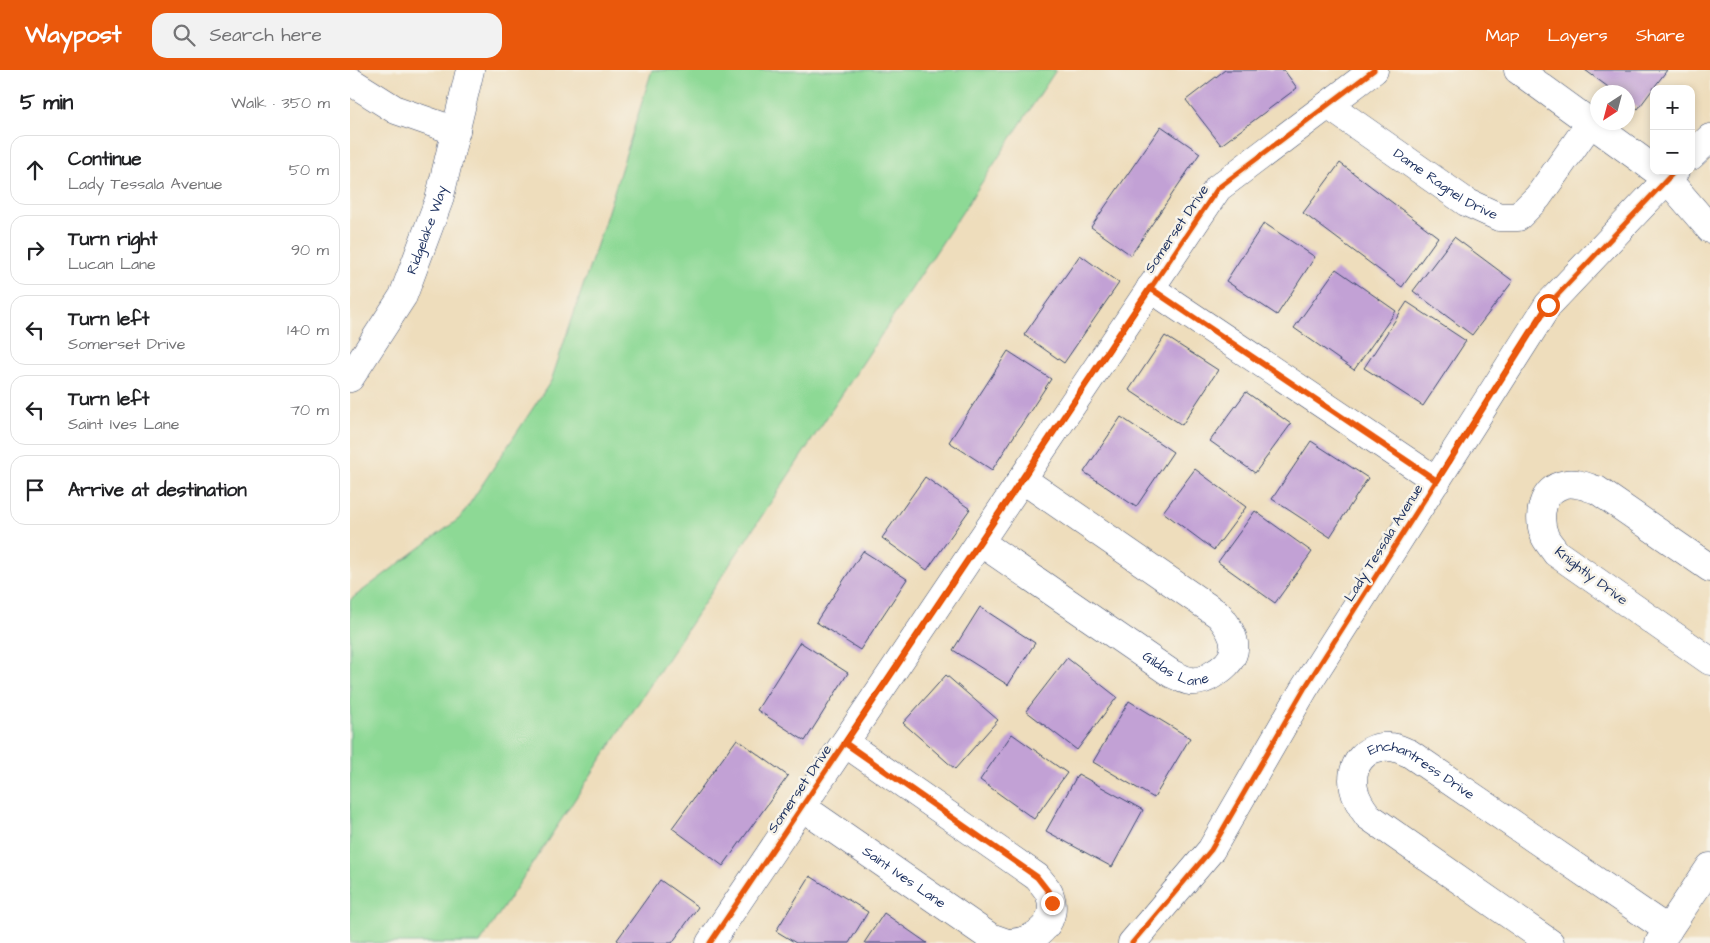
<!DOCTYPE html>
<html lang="en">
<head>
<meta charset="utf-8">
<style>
  body { margin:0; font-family:"Architects Daughter",sans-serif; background:#f2f2f2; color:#202124 }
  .controls { position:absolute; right:15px; top:15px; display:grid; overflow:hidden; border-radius:10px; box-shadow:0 2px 8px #0003 }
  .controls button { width:45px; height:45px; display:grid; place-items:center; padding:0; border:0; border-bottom:1px solid #e0e0e0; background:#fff; color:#202124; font:25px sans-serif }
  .compass { position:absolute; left:1240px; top:15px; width:45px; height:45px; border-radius:50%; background:#fff; box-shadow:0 2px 8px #0003; rotate:216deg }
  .stop { position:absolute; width:15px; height:15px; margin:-11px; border:4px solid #ea580c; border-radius:50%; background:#fff }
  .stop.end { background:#ea580c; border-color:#fff; box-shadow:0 1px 5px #0008 }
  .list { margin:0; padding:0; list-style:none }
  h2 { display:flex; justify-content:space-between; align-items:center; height:65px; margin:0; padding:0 20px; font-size:21px }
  h2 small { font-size:16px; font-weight:400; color:#757577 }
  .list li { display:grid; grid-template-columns:32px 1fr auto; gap:15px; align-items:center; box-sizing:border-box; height:70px; margin:0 10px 10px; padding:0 10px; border:1px solid #e0e0e0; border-radius:15px }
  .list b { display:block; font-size:19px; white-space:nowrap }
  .list p { margin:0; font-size:16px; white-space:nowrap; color:#757577 }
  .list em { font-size:16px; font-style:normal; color:#757577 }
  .icon { flex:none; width:28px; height:28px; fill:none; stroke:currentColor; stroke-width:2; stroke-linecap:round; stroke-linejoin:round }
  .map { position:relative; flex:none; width:1360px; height:873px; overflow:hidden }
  header { display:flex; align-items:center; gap:30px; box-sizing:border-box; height:70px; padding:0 25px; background:#ea580c; color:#fff }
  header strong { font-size:24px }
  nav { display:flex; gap:28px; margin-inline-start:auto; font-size:18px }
  .search { width:350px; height:45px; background:#f2f2f2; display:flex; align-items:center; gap:12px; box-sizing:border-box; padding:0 18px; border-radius:15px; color:#757577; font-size:19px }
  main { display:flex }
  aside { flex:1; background:#fff }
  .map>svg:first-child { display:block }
</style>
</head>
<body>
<header>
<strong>Waypost</strong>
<div class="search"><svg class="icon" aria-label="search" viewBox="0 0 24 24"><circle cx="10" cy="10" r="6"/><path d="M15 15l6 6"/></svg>Search here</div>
<nav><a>Map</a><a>Layers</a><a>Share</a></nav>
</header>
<main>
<aside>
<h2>5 min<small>Walk · 350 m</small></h2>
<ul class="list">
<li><svg class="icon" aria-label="ahead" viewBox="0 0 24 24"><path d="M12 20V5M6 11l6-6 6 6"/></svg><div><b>Continue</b><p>Lady Tessala Avenue</p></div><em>50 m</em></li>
<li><svg class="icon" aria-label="right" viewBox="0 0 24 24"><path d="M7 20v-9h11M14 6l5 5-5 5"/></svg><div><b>Turn right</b><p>Lucan Lane</p></div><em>90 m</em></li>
<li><svg class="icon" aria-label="left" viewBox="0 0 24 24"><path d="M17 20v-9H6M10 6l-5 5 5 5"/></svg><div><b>Turn left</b><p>Somerset Drive</p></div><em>140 m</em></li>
<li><svg class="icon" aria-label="left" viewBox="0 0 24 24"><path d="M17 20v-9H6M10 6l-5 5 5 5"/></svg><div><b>Turn left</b><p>Saint Ives Lane</p></div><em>70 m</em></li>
<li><svg class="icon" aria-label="arrive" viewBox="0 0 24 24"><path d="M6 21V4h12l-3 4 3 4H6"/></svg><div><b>Arrive at destination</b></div></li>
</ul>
</aside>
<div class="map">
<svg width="1360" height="873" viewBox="0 0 1360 873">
  <rect width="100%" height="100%" fill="#f7f3e8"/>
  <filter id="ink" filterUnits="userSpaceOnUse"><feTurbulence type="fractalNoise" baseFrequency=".02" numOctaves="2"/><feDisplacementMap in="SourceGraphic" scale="10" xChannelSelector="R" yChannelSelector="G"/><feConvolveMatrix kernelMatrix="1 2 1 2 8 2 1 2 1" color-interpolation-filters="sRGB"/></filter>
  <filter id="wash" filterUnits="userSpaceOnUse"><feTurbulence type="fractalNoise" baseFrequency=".0096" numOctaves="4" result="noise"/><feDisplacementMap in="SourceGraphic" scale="20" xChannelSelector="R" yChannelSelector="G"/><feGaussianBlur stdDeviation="1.12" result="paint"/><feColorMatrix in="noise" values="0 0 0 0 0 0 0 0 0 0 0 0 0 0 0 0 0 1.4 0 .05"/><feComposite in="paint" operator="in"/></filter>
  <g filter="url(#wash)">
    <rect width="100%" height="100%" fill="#eeddbc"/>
    <!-- green -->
    <path fill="#8dd995" stroke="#54847a" d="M 302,0 L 706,0 L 130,873 L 0,873 L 0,530 L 110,448 L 201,311 L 253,157 Z"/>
    <g id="blocks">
      <!-- building -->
      <path fill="#c2a1d5" d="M 875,0 L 934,0 L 947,18 L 871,75 L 836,30 Z
        M 1235,0 L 1317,0 L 1288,39 L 1278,31 L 1278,22 L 1265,22 Z
        M 811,56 L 850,83 L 781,185 L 741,157 Z
        M 990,93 L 1088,167 L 1052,217 L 953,143 Z
        M 914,153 L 965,187 L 927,245 L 876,211 Z
        M 1104,167 L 1163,211 L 1122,265 L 1063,221 Z
        M 730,185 L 769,213 L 714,293 L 674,265 Z
        M 986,199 L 1046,241 L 1004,300 L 944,258 Z
        M 1057,232 L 1116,271 L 1073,336 L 1014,298 Z
        M 815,266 L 868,300 L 832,355 L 779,320 Z
        M 658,281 L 701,309 L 642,400 L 599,372 Z
        M 896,322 L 941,354 L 905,403 L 860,371 Z
        M 771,347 L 823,382 L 786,437 L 734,402 Z
        M 961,371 L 1018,408 L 980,467 L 922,429 Z
        M 845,399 L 896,437 L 864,480 L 813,442 Z
        M 575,407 L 620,439 L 577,500 L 532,468 Z
        M 905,441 L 962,482 L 925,533 L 868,492 Z
        M 513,481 L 557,509 L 510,580 L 466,552 Z
        M 630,537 L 685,573 L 658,615 L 603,580 Z
        M 450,572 L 498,603 L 455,671 L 407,640 Z
        M 717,588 L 767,627 L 727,680 L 676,641 Z
        M 596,605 L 648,650 L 605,699 L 553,653 Z
        M 779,631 L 840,668 L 804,728 L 743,692 Z
        M 662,664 L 717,703 L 684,749 L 630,710 Z
        M 387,669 L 438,706 L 373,796 L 322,758 Z
        M 728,704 L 793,740 L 762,797 L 696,761 Z
        M 460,806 L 518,842 L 499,873 L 446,873 L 426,861 Z
        M 310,810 L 348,837 L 322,873 L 272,873 L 267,870 Z
        M 534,843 L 577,873 L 514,873 Z"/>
    </g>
  </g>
  <g filter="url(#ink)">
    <use href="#blocks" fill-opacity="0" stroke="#3b496c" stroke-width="1"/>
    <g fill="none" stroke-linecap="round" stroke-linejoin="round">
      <defs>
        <g id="minor">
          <path d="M 1168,0 L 1304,99"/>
          <path d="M 0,11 L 46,40 L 106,61"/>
          <path id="s1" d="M 978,35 L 1116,132 L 1149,147 L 1168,147 L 1188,127 L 1241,52"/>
          <path d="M 1341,86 L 1360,68"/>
          <path d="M 1307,101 L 1317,109 L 1360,159"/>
          <path d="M 800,218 L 1087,411"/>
          <path id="s2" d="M 0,308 L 53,226 L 89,130 L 120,0"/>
          <path id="s3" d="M 630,472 L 822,604 C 828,606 834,610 840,611 C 848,612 856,609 862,605 C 892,588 889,569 869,545 L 672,409"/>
          <path d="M 1360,498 L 1247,420 C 1237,417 1227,412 1216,414 C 1191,418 1187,447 1195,467 C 1198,473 1203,478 1206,483 L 1360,591"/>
          <path d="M 495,673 L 687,807 C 691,812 696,817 699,823 C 710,850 688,871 661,873"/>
          <path id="s4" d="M 452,737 L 640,867 L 657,873"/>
          <path d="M 360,873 L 868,118 L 1024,0"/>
          <path d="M 782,873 L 861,780 L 954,619 L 1198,235 L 1325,101"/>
          <path id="s5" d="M 1200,873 L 1018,746 C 1012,738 1006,729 1004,719 C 999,694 1016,675 1040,677 C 1047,677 1053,681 1059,683 L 1318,860"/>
          <path d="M 1309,873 L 1360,797"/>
        </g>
      </defs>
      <!-- minor casing -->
      <use href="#minor" stroke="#3b496c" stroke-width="29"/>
      <!-- minor -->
      <use href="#minor" stroke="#fff" stroke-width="28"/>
      <defs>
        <path id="cycleway" d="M 360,873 L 868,118 L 1024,0
          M 782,873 L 861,780 L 954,619 L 1198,235 L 1325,101"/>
      </defs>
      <!-- cycleway casing -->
      <use href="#cycleway" stroke="#f7f3e8" stroke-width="8"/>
      <!-- cycleway -->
      <use href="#cycleway" stroke="#e8590c" stroke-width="5"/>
    </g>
  </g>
  <g fill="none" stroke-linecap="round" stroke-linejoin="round" filter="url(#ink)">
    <!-- route -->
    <path stroke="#ea580c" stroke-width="6" d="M 702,833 L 698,821 L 687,807 L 495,673 L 800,218 L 1087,411 L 1198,235"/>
  </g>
  <g text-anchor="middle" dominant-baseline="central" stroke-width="5" stroke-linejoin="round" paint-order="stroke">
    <!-- street labels -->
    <g font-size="14" fill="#1b2f5e" stroke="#f7f3e8">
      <text stroke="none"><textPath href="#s1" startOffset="142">Dame Ragnel Drive</textPath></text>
      <text transform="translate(827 159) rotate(-56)">Somerset Drive</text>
      <text stroke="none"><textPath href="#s2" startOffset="168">Ridgelake Way</textPath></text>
      <text transform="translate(1034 473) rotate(-58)">Lady Tessala Avenue</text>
      <text transform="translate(1241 506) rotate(37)">Knightly Drive</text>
      <text stroke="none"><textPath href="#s3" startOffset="235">Gildas Lane</textPath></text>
      <text stroke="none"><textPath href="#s5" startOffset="355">Enchantress Drive</textPath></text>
      <text transform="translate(450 719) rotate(-56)">Somerset Drive</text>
      <text stroke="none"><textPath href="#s4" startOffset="124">Saint Ives Lane</textPath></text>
    </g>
  </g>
</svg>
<div class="controls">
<button>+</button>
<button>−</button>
</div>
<svg class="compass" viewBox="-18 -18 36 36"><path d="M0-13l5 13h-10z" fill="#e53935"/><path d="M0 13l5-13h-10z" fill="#757577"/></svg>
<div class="stop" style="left:1198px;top:235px"></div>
<div class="stop end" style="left:702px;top:833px"></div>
</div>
</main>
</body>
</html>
